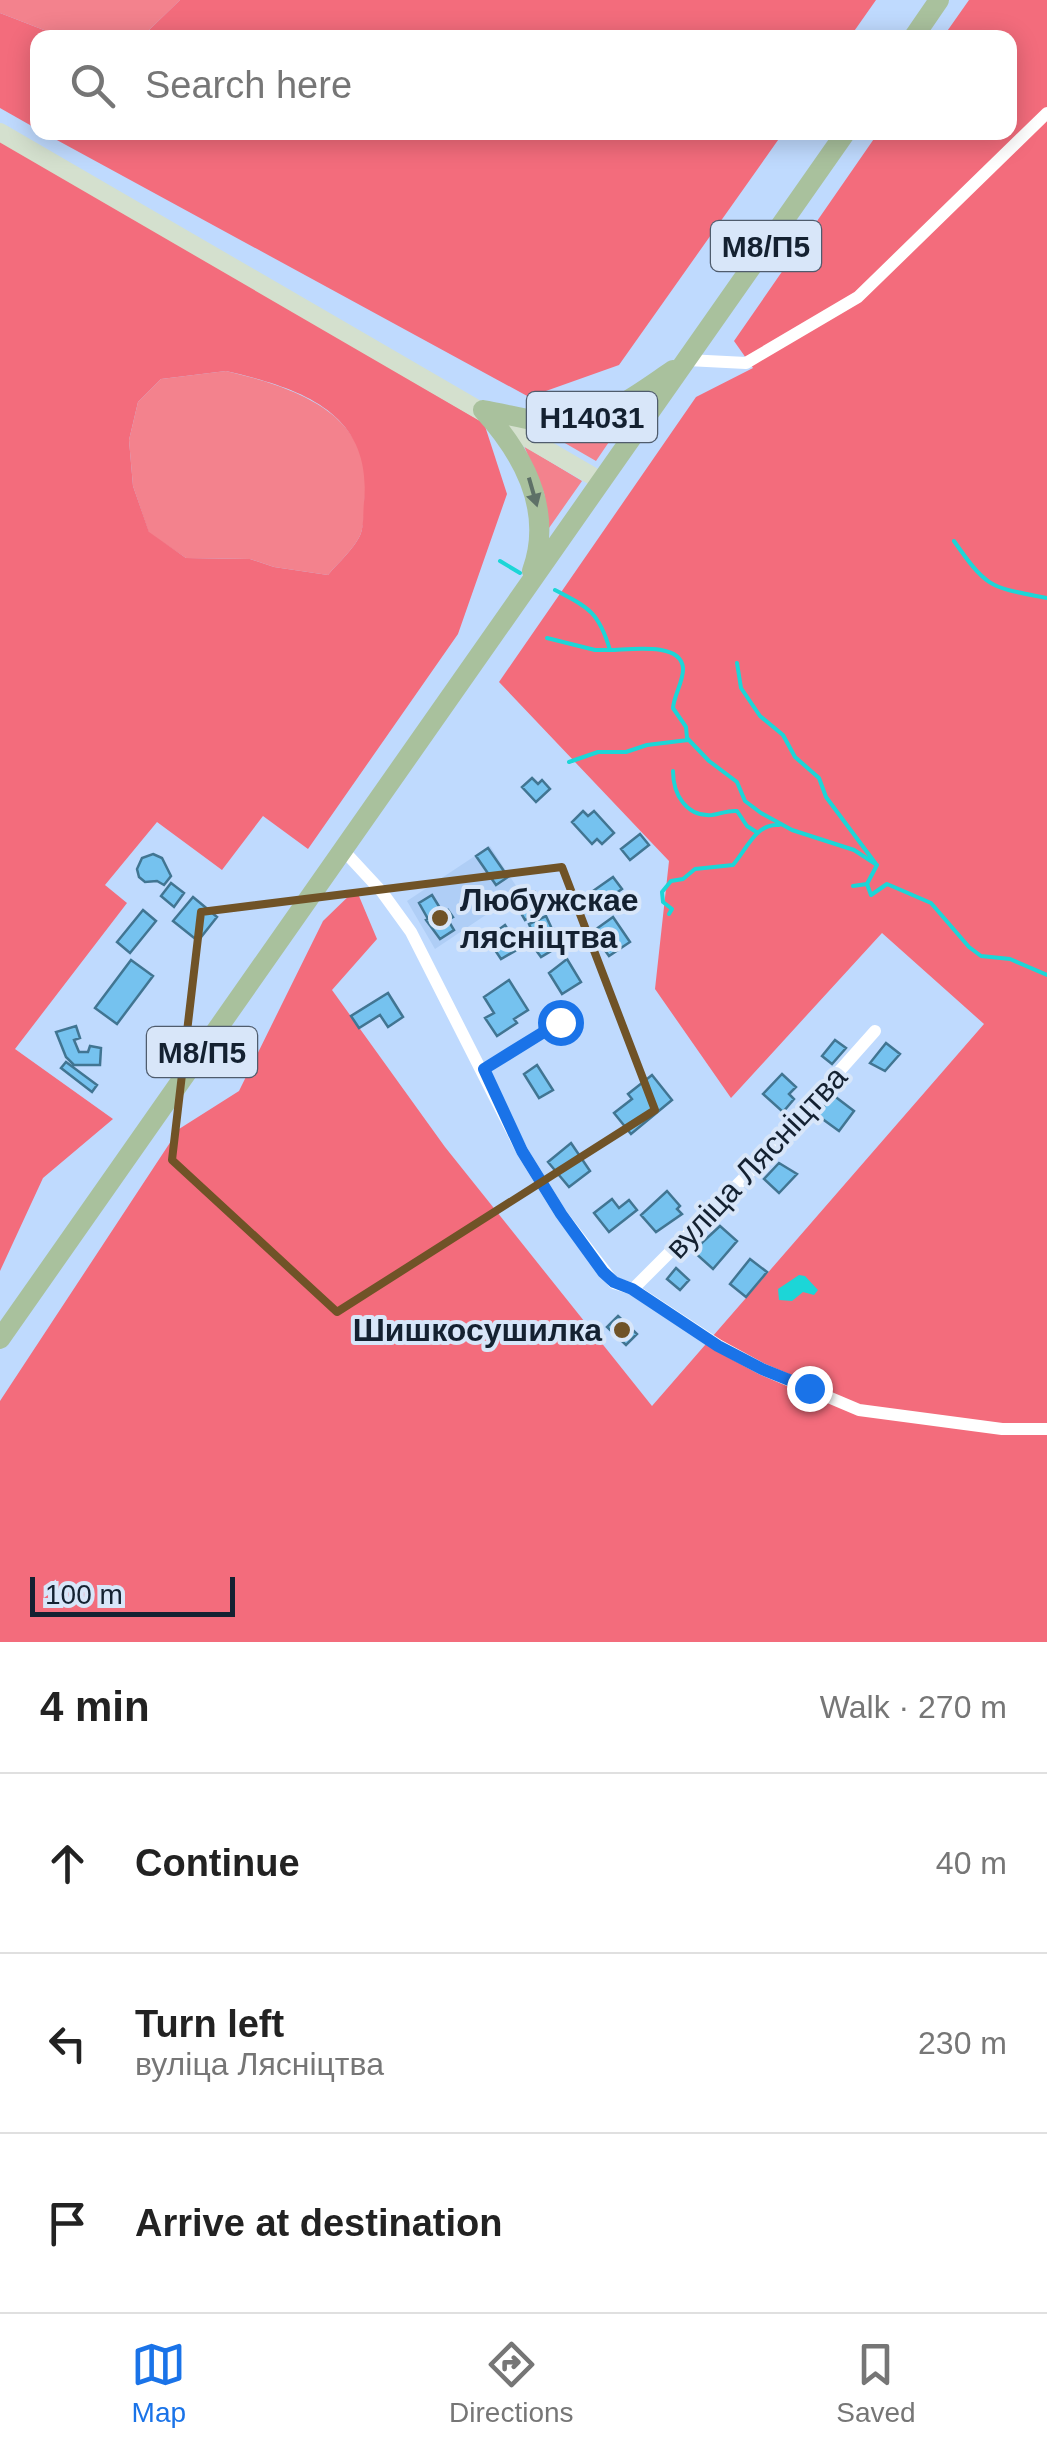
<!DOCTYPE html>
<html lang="en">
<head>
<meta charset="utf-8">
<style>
  body { margin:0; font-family:Arial,sans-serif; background:#f6f6f6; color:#222 }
  .scale { position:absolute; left:30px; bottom:25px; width:205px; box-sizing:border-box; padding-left:10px; border:5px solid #142131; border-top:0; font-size:28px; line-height:35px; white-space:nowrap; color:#142131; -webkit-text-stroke:8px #d8e6f9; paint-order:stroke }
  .stop { position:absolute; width:30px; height:30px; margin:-22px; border:8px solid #1a73e8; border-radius:50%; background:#fff }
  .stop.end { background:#1a73e8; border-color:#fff; box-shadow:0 2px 10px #0008 }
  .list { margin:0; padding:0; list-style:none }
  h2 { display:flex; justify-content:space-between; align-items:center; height:130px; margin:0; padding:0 40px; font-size:42px }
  h2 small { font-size:32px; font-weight:400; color:#767676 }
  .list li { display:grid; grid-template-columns:65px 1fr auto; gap:30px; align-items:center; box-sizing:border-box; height:180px; padding:0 40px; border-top:2px solid #e0e0e0 }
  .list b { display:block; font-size:38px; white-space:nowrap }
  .list p { margin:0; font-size:32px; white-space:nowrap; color:#767676 }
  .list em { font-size:32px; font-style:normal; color:#767676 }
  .icon { flex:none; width:55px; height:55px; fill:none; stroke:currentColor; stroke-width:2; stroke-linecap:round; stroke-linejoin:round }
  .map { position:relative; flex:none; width:1047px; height:1642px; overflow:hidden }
  .search { position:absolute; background:#fff; box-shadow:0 5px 25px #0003; left:30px; right:30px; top:30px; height:110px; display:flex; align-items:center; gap:25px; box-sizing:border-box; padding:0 35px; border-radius:20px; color:#767676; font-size:38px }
  .sheet { height:670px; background:#fff }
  nav { display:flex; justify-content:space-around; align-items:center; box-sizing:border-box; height:140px; border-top:2px solid #e0e0e0; background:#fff; font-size:28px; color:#767676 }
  nav a { display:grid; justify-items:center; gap:5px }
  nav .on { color:#1a73e8 }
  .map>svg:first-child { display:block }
</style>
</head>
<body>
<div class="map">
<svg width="1047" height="1642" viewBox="0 0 1047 1642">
  <rect width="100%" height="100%" fill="#bfdafe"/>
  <!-- built -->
  <path fill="#afcef6" d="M 490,846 L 520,892 L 435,949 L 407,901 Z"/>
  <!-- green -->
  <path fill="#f3828d" d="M 0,0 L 180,0 L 146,33 L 127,38 L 62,37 L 0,13 Z
    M 226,371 C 292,387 373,412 365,495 C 364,506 365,522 361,533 C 356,547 338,563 328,575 L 274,567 L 250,559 L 186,558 L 149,533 L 133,486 L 129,440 L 138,402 L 161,379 Z
    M 624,413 L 628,414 L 596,461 L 544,431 Z
    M 524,446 L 582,481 L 549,528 L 544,493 Z"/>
  <!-- forest -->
  <path fill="#f36c7c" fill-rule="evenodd" d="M 180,0 L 876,0 L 850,37 L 127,37 L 146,33 Z
    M 969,0 L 1047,0 L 1047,1642 L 0,1642 L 0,1401 L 179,1129 L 239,1091 L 323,921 L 356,889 L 377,939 L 332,990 L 445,1147 L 652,1406 L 984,1024 L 882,933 L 731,1098 L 655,989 L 669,861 L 499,682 L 696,397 L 753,368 L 734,341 L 878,133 L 1010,132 L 1010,38 L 943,37 Z
    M 0,13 L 62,37 L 38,38 L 37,129 L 0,108 Z
    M 44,133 L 783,133 L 619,365 L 529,397 Z
    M 0,140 L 484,423 L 507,494 L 458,634 L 308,849 L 263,816 L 222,870 L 157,822 L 105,885 L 127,903 L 15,1049 L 113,1119 L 43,1178 L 0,1271 ZM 226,371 C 300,388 373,412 364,502 C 363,511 364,524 361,533 C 356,547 338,563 328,575 L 274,567 L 250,559 L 186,558 L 149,532 L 133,486 L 129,440 L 138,402 L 161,379 Z"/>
  <!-- water -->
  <path fill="#1cd6d7" d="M 799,1275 L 805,1276 L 818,1290 L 814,1295 L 803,1292 L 792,1301 L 779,1300 L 778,1289 Z"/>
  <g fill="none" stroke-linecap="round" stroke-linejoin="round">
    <!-- stream -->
    <path stroke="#1cd6d7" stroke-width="4" d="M 954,541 C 988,590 991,587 1047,598
      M 500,561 L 520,573
      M 555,590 C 590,608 599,613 610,650 C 627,650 681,641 683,668 C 684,680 674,695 673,708 L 686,727 L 687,738 L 709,761 L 737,782 L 745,801 L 761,813 L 792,830 L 854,850 L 877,865 L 867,884 L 871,895 L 887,884 L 931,903 L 969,947 L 981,956 L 1010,959 L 1047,975
      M 547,638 L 595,650 L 610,650
      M 737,663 L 741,688 L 760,716 L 783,735 L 795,757 L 819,778 L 826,797 L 876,864
      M 569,762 L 598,752 L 626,752 L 647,745 L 688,740
      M 673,771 C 673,794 686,817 712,815 C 721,814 728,810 737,811 L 747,826 L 758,833
      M 853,886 L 867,884
      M 669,914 L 672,909 L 663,902 L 662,892 L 671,881 L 683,879 L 695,869 L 733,865 C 747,849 756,823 779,825"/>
  </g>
  <!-- building -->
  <path fill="#75c2ef" stroke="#417592" stroke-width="2.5" d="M 532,778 L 538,784 L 542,780 L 550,789 L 536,802 L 522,787 Z
    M 583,811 L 588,816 L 594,811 L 614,833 L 602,844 L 597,839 L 592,844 L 572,822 Z
    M 640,834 L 649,845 L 630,860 L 621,849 Z
    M 488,848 L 508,877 L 496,885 L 476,856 Z
    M 153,854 L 162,858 L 171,876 L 164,885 L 157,881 L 145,882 L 139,877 L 137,869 L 142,858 Z
    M 613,877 L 622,889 L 602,903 L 593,891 Z
    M 171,883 L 184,893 L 174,907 L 161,896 Z
    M 535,892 L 545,908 L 525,920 L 515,903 Z
    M 432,895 L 443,913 L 448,910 L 453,917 L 448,920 L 454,930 L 440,939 L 426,920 L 428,919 L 419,903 Z
    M 193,897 L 217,917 L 198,941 L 173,921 Z
    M 143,910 L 156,921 L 130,953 L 117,942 Z
    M 546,916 L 552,929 L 535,938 L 529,924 Z
    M 613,917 L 630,942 L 609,956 L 592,932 Z
    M 505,925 L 520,948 L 501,959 L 487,938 Z
    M 548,936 L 556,948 L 541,957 L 533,946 Z
    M 567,959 L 581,982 L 562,994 L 549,973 Z
    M 131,960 L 153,976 L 117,1024 L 95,1008 Z
    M 509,980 L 528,1010 L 514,1019 L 517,1023 L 497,1036 L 485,1018 L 494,1013 L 484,997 Z
    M 388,993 L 403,1017 L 388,1027 L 380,1015 L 359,1028 L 351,1016 Z
    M 76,1026 L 80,1038 L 74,1040 L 79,1052 L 88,1052 L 90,1046 L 101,1048 L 100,1065 L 74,1065 L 66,1057 L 56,1032 Z
    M 835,1040 L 846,1048 L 832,1064 L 822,1056 Z
    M 886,1043 L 900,1054 L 885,1071 L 870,1063 Z
    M 66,1062 L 97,1085 L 92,1092 L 61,1068 Z
    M 537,1065 L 553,1090 L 539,1098 L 524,1074 Z
    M 782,1074 L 796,1087 L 789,1094 L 794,1099 L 783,1112 L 763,1094 Z
    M 652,1075 L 672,1100 L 631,1134 L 614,1113 L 632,1099 L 628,1094 Z
    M 833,1095 L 854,1111 L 839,1131 L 817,1115 Z
    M 571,1143 L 590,1171 L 569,1187 L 548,1162 Z
    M 779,1163 L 797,1174 L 779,1193 L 764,1179 Z
    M 667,1191 L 680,1206 L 677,1209 L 682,1214 L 656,1232 L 641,1215 Z
    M 612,1199 L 619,1208 L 629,1200 L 637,1210 L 609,1232 L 594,1213 Z
    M 720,1226 L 737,1241 L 713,1269 L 693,1251 Z
    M 750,1259 L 767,1272 L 746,1297 L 730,1284 Z
    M 676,1268 L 689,1280 L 680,1290 L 667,1279 Z
    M 618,1316 L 637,1334 L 626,1345 L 607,1327 Z"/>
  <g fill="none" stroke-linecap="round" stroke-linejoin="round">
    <!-- lane -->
    <path stroke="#fff" stroke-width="6" d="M 483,1069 L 560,1022 L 554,1013"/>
    <!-- street -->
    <path stroke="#fff" stroke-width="12" d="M 687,360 L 746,363 L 858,297 L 1047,113
      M 344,851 L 382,892 L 411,932 L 522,1151 L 561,1214 L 614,1283 L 633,1289 L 718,1345 L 762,1369 L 859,1410 L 1002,1429 L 1047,1429
      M 633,1289 L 747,1175 L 875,1031"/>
    <!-- secondary -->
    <path stroke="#d4e0ce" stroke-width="18" d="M 0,132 L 601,481"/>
    <!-- primary -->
    <path stroke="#a9c19d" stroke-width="20" d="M 913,38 L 939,0
      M 483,410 C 508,414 536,423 561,423 C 603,422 639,393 673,370
      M 483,410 C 523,454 554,510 532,571
      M 0,1339 L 846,132"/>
  </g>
  <!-- one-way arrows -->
  <defs><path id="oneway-solid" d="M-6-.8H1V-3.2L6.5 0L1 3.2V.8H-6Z" transform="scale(2.5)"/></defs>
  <use fill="#5e7167" href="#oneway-solid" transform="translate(533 492) rotate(74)"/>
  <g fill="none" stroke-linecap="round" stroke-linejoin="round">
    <!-- route -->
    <path stroke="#1a73e8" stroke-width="12" d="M 560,1022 L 484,1069 L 522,1151 L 561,1214 L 603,1272 L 614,1282 L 632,1289 L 718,1346 L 762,1369 L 809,1388"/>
  </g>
  <!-- marked area -->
  <path fill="none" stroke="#705327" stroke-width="8" stroke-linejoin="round" d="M 562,867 L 655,1110 L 337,1312 L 172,1160 L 201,912 Z"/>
  <!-- markers -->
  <g fill="#705327" stroke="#d8e6f9" stroke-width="4">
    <circle cx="440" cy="918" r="10"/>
    <circle cx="622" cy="1330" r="10"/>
  </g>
  <g text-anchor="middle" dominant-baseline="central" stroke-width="8" stroke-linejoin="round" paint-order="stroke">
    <!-- shield labels -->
    <g fill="#d8e6f9" stroke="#4f5c6d" stroke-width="2.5">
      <rect x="711" y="221" width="110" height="50" rx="8"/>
      <rect x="527" y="392" width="130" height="50" rx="8"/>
      <rect x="147" y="1027" width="110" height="50" rx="8"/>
    </g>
    <g font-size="30" font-weight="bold" fill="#142131">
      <text x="766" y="246">М8/П5</text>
      <text x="592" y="417">Н14031</text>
      <text x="202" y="1052">М8/П5</text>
    </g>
    <!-- poi labels -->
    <g font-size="32" font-weight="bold" fill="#142131" stroke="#d8e6f9" text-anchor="start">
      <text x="460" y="900">Любужскае<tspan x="460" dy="37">лясніцтва</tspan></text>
      <text x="602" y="1330" text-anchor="end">Шишкосушилка</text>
    </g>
    <!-- street labels -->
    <g font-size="32" fill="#142131" stroke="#d8e6f9">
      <text transform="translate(756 1162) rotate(-47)">вуліца Лясніцтва</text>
    </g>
  </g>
</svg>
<div class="scale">100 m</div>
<div class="stop" style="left:560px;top:1022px"></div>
<div class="stop end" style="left:809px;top:1388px"></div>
<div class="search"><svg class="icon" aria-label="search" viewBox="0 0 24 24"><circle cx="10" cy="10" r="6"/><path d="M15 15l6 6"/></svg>Search here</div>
</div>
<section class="sheet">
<h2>4 min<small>Walk · 270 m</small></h2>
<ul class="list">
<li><svg class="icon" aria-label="ahead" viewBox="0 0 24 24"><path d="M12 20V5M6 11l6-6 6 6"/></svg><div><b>Continue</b></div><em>40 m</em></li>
<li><svg class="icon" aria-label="left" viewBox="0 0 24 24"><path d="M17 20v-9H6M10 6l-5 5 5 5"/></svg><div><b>Turn left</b><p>вуліца Лясніцтва</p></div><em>230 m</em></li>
<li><svg class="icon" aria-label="arrive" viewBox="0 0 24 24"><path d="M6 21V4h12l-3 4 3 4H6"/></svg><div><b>Arrive at destination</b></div></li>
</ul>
</section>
<nav>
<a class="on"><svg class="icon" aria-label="map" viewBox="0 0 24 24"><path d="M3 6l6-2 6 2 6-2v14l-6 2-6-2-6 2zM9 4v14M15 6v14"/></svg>Map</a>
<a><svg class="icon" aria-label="directions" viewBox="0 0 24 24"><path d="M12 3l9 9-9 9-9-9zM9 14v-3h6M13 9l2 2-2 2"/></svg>Directions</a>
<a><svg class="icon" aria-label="saved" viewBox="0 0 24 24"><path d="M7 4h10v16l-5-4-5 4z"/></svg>Saved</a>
</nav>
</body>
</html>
